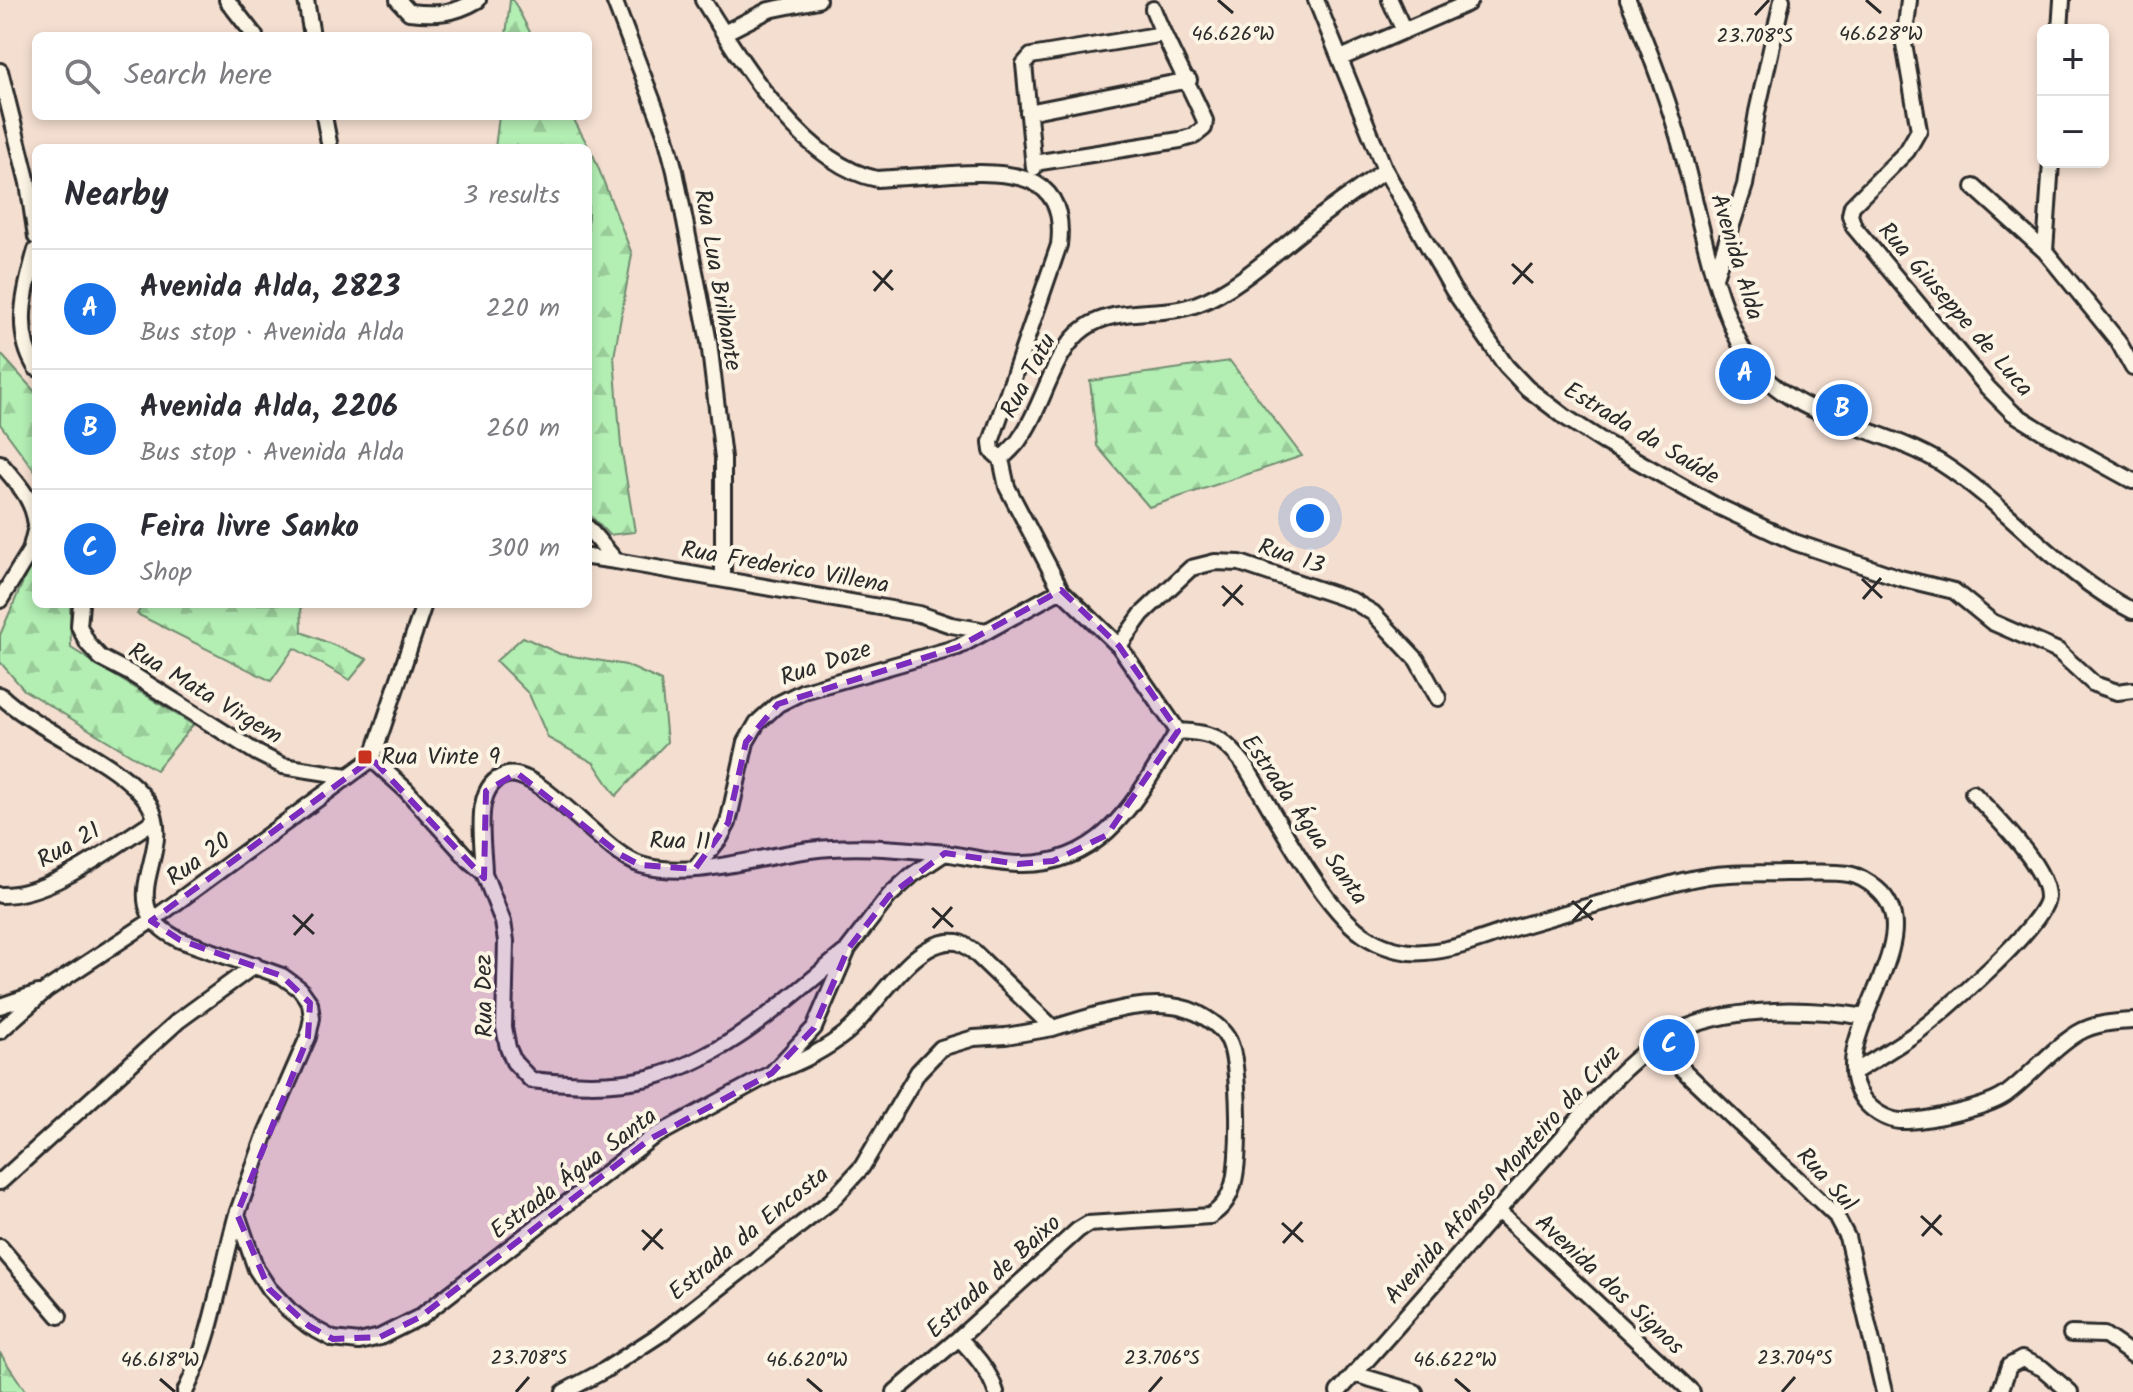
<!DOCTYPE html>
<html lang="en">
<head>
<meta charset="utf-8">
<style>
  body { margin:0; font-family:Kalam,sans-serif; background:#f2f2f3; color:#2b2b33 }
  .controls { position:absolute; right:24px; top:24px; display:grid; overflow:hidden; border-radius:12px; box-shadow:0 4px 12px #0003 }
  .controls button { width:72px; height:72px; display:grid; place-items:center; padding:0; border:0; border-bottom:2px solid #e1e1e2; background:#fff; color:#2b2b33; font:40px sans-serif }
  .you { position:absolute; left:1310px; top:518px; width:28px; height:28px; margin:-20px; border:6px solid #fff; border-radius:50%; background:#1a73e8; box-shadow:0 0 0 12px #1a73e833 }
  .badge { display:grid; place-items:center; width:52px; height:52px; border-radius:50%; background:#1a73e8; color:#fff; font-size:26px; font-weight:700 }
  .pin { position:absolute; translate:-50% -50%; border:4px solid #fff; box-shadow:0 2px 8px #0006 }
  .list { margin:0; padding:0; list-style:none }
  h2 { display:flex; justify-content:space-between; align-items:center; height:104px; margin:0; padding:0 32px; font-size:34px }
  h2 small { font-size:26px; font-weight:400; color:#7c7c81 }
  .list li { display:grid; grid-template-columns:52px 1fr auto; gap:24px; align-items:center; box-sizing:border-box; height:120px; padding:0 32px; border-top:2px solid #e1e1e2 }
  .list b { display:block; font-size:30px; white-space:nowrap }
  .list p { margin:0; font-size:26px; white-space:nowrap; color:#7c7c81 }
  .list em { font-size:26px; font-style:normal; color:#7c7c81 }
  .icon { flex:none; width:44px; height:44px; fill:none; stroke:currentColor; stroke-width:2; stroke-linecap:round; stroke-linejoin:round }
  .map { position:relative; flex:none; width:2133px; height:1392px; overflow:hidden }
  .search { position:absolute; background:#fff; box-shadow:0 4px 12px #0003; left:32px; top:32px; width:560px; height:88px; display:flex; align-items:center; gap:20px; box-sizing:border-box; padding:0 28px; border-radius:12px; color:#7c7c81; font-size:30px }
  .panel { position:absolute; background:#fff; box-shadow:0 4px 12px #0003; left:32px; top:144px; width:560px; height:464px; border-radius:12px }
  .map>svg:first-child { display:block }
</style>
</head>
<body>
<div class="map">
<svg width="2133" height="1392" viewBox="0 0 2133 1392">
  <defs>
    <pattern id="forest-firs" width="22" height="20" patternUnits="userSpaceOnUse" patternTransform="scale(2)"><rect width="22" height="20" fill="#b3eeb3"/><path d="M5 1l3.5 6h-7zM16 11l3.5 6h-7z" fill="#9acc9a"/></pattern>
  </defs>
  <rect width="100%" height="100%" fill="#f4ded0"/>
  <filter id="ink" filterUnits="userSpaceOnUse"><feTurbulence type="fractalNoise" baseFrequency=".0125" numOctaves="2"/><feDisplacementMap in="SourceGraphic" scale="16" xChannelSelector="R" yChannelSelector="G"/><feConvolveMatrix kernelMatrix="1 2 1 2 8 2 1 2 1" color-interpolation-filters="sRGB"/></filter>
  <g filter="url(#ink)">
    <!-- forest -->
    <path fill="url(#forest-firs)" stroke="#6f8c6f" stroke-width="2" d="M 510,0 L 513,0 L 532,36 L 506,36 Z
      M 499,116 L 572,116 L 594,157 L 632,254 L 614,357 L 621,446 L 635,532 L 609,535 L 588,513 L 588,148 L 495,148 Z
      M 1,354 L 36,393 L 36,473 L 0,424 Z
      M 1230,361 L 1302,456 L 1149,507 L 1097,446 L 1090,381 Z
      M 36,544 L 36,604 L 70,604 L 71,648 L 193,725 L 156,770 L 24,690 L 0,662 L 0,635 L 35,554 Z
      M 143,604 L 301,604 L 302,632 L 367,659 L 350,680 L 294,648 L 271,681 L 137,614 Z
      M 523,637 L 560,654 L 626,665 L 661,681 L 667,742 L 616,796 L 594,763 L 548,738 L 529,694 L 496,661 Z
      M 0,1352 L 0,1353 L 26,1392 L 0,1392 Z"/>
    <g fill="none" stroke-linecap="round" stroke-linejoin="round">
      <defs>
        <path id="minor" d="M 227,0 L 255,36
          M 306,0 L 312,36
          M 398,0 L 409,12 C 436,15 454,14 478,0
          M 614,0 L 665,133 L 675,171 L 709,342 L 723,458 L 723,578
          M 703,0 C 742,62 802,164 877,179 C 902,177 927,176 952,174 C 1008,171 1068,171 1059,245 L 991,442 L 992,451 L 1001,459
          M 1316,0 L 1385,170 L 1453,290 L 1506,366 L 1527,388 L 1565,417 L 1604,442 L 1713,504 L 1794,542 L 1900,578 L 1954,591 L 1992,622 L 2058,651 L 2094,684 L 2117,692 L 2133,690
          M 1390,0 L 1404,31
          M 1628,0 C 1650,51 1669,101 1683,154 C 1700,217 1711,287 1741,346 C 1779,420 1877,423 1941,463 C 2010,507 2058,573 2133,611
          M 1909,0 L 1904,44 L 1919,130 L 1907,151 L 1852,206 L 1850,215 L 1854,227 L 1988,388 L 2013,413 L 2042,431 L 2133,481
          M 2060,30 L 2062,0
          M 724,33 L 769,10 L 818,0
          M 1341,58 L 1468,3 L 1470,0
          M 0,71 L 28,183 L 36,237
          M 1028,112 L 1189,80
          M 324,116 L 330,148
          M 1034,163 L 1180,140 L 1194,136 L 1204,128 L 1205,121 C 1189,83 1168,48 1153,9
          M 1034,168 L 1024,64 L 1031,56 L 1163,34
          M 1974,187 L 2045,251 L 2118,341 L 2133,368
          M 36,250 C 25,289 13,332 36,368
          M 2045,251 L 2051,162
          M 1715,277 L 1745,185 L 1757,112 L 1782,0
          M 0,463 C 17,483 33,498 36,525
          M 588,528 L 616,561 L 919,614 L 951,625 L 987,631
          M 588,557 L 616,561
          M 0,600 L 30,551 L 36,527
          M 81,604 L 79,626 L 88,644 L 101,658 L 130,673 L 257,753 L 283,766 L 347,776
          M 424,604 L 372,759 L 406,790 L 470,861 L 484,873 L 503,922 L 506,941 L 504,1027 L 508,1048 L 514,1062 L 531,1080 C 569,1084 610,1087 648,1078 C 725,1059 784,1002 844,953
          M 1119,646 L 1142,614 L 1191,568 L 1215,562 L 1240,563 L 1353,601 L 1373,613 L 1417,660 L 1438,698
          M 0,695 C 39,733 122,761 149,804 C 178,852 107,905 180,940 L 282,976 L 300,989 L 310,1003 L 312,1018 L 308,1037 L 266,1133 L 237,1214 L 256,1269 L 269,1289 L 289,1310 L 309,1326 L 333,1339 L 359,1342 L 380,1337 L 420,1317 L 650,1139 L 772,1073 L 814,1028 L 848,949 L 889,896 L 912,875 L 945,853 C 969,857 994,863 1018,864 C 1106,867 1138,795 1178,731 C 1214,733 1222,737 1244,764 C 1273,810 1324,914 1370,939 C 1385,948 1407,954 1425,952 C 1456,950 1487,937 1517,927 C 1560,914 1603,902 1646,891 C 1665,886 1683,880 1702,877 C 1729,872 1758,874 1785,873 C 1805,873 1829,871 1849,874 C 1859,876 1869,882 1877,889 C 1936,939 1819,1041 1863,1099 C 1871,1110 1886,1120 1900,1121 C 1923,1122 1986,1108 2005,1095 C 2031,1076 2050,1050 2078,1033 C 2095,1023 2114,1022 2133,1021
          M 1178,731 L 1119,646 L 1061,590 L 1007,487 L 1001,459 C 1008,452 1016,446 1021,437 C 1044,406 1053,350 1085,328 C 1117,305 1161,318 1197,304 C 1237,290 1282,246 1316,220 C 1338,203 1362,187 1385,170
          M 695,869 L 720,838 L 728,823 L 746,742 L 757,723 L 778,704 L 804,691 L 958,647 L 1061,590
          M 484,873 C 484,845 470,784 507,775 C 539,767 603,853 641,865 C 692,880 759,856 810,850 C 855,844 900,849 945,853
          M 0,895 C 52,896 112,847 155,820
          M 0,1006 L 38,993
          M 0,1031 L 46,990 L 151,921 L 372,759
          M 1656,1044 L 1836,1216 L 1847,1237 L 1884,1392
          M 776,1071 C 801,1062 825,1050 846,1033 C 876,1009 914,936 957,942 C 963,943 968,948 973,951 L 1053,1028 C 1095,1015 1155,993 1197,1013 C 1209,1019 1223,1029 1229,1041 C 1240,1066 1241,1163 1232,1188 C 1228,1201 1221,1209 1210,1216 L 1088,1224 L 1078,1230 L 959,1338 L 895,1392
          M 1853,1073 C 1874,1060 1896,1047 1916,1033 C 1939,1017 2048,922 2047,897 C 2047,866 1994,816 1973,793
          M 0,1182 L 178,1021 L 255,965
          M 1497,1210 L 1692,1392
          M 0,1247 L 59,1316
          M 2071,1334 L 2104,1335 L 2133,1355
          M 959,1338 C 974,1354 989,1370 996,1392
          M 1354,1374 L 1415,1392
          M 185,1392 C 213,1336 220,1275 237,1214
          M 564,1392 L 605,1370 L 659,1335 L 831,1201 L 862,1167 L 918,1072 L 941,1048 L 974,1038 L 1006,1036 L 1053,1028
          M 1338,1392 C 1412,1311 1482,1227 1555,1146 C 1593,1104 1631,1050 1685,1028 C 1739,1006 1809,1008 1866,1017
          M 2000,1392 L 2009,1366 L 2022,1359 L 2042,1368 L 2070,1392"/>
      </defs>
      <!-- minor casing -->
      <use href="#minor" stroke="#2b2b2b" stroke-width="20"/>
      <!-- minor -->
      <use href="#minor" stroke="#fcf5e5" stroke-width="14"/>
    </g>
  </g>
  <!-- marked area -->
  <path fill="#7b2cbf" fill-opacity="0.2" stroke="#7b2cbf" stroke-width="6" stroke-dasharray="16 10" stroke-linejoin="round" d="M 1061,590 L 1119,646 L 1178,731 L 1107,835 L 1053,861 L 1018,864 L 945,853 L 889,896 L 848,949 L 814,1028 L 772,1073 L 650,1139 L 420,1317 L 380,1337 L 333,1339 L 309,1326 L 269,1289 L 237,1214 L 308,1037 L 310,1003 L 282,976 L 180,940 L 151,921 L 372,759 L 484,878 L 486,791 L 517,773 L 621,855 L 640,865 L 695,869 L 728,823 L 746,742 L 778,704 L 958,647 Z"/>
  <!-- ticks -->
  <path fill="none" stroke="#2b2b2b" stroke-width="3" d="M 1218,0 L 1233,13M 1866,0 L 1881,13M 1755,15 L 1769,0M 1512,264 L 1533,283M 873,271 L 893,290M 1513,284 L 1532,263M 874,291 L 892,270M 1862,579 L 1882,598M 1222,586 L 1243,605M 1863,599 L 1881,578M 1223,606 L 1242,585M 1572,901 L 1593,920M 932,908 L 953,927M 293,915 L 314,934M 1573,921 L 1592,900M 933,928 L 952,907M 294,935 L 313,914M 1921,1216 L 1942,1235M 1282,1223 L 1303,1242M 642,1230 L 663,1249M 1922,1236 L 1941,1215M 1283,1243 L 1302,1222M 643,1250 L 662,1229M 160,1379 L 175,1392M 807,1379 L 822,1392M 1455,1379 L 1470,1392M 516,1392 L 529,1377M 1149,1392 L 1162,1377M 1782,1392 L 1795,1377"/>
  <!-- markers -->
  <rect fill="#c8321e" stroke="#fcf5e5" stroke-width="3" x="357" y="749" width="16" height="16" rx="4"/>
  <g text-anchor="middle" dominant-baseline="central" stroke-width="8" stroke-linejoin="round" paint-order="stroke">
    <!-- street labels -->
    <g font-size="24" fill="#2b2b2b" stroke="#fcf5e5">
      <text transform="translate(1736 257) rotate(73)">Avenida Alda</text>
      <text transform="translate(717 280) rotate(80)">Rua Lua Brilhante</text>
      <text transform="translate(1955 310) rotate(49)">Rua Giuseppe de Luca</text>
      <text transform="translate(1029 376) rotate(-62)">Rua Tatu</text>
      <text transform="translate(1641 434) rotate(31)">Estrada da Saúde</text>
      <text transform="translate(1291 557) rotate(18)">Rua 13</text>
      <text transform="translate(785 568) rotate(10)">Rua Frederico Villena</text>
      <text transform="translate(826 664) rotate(-19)">Rua Doze</text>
      <text transform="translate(205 694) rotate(31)">Rua Mata Virgem</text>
      <text transform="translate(1304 820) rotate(55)">Estrada Água Santa</text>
      <text transform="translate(680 842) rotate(1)">Rua 11</text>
      <text transform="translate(69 846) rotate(-30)">Rua 21</text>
      <text transform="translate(199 860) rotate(-36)">Rua 20</text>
      <text transform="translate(485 996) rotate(-91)">Rua Dez</text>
      <text transform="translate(574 1174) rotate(-37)">Estrada Água Santa</text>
      <text transform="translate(1503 1175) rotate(-48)">Avenida Afonso Monteiro da Cruz</text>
      <text transform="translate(1826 1180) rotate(48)">Rua Sul</text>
      <text transform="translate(749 1234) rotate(-39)">Estrada da Encosta</text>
      <text transform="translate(994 1277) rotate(-42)">Estrada de Baixo</text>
      <text transform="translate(1609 1285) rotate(43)">Avenida dos Signos</text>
    </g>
    <!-- poi labels -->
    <g font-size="24" fill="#2b2b2b" stroke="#fcf5e5" text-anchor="start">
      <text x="381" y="757">Rua Vinte 9</text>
    </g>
  </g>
  <g font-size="20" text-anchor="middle" fill="#2b2b2b" stroke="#fcf5e5" stroke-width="8" stroke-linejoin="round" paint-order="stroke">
    <text x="1233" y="40">46.626°W</text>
    <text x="1881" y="40">46.628°W</text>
    <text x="1755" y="42">23.708°S</text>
    <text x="529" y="1364">23.708°S</text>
    <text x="1162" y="1364">23.706°S</text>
    <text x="1795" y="1364">23.704°S</text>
    <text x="160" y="1366">46.618°W</text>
    <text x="807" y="1366">46.620°W</text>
    <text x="1455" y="1366">46.622°W</text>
  </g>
</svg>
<div class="controls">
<button>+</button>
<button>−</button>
</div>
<div class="you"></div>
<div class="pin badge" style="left:1745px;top:374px">A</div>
<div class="pin badge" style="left:1842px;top:410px">B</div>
<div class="pin badge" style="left:1669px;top:1045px">C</div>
<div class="search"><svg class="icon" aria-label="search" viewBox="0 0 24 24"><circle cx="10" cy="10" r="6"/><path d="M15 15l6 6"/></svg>Search here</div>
<section class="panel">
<h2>Nearby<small>3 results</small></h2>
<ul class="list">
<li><span class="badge">A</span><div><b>Avenida Alda, 2823</b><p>Bus stop · Avenida Alda</p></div><em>220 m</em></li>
<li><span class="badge">B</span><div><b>Avenida Alda, 2206</b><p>Bus stop · Avenida Alda</p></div><em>260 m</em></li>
<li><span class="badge">C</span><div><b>Feira livre Sanko</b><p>Shop</p></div><em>300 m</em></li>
</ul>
</section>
</div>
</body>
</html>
